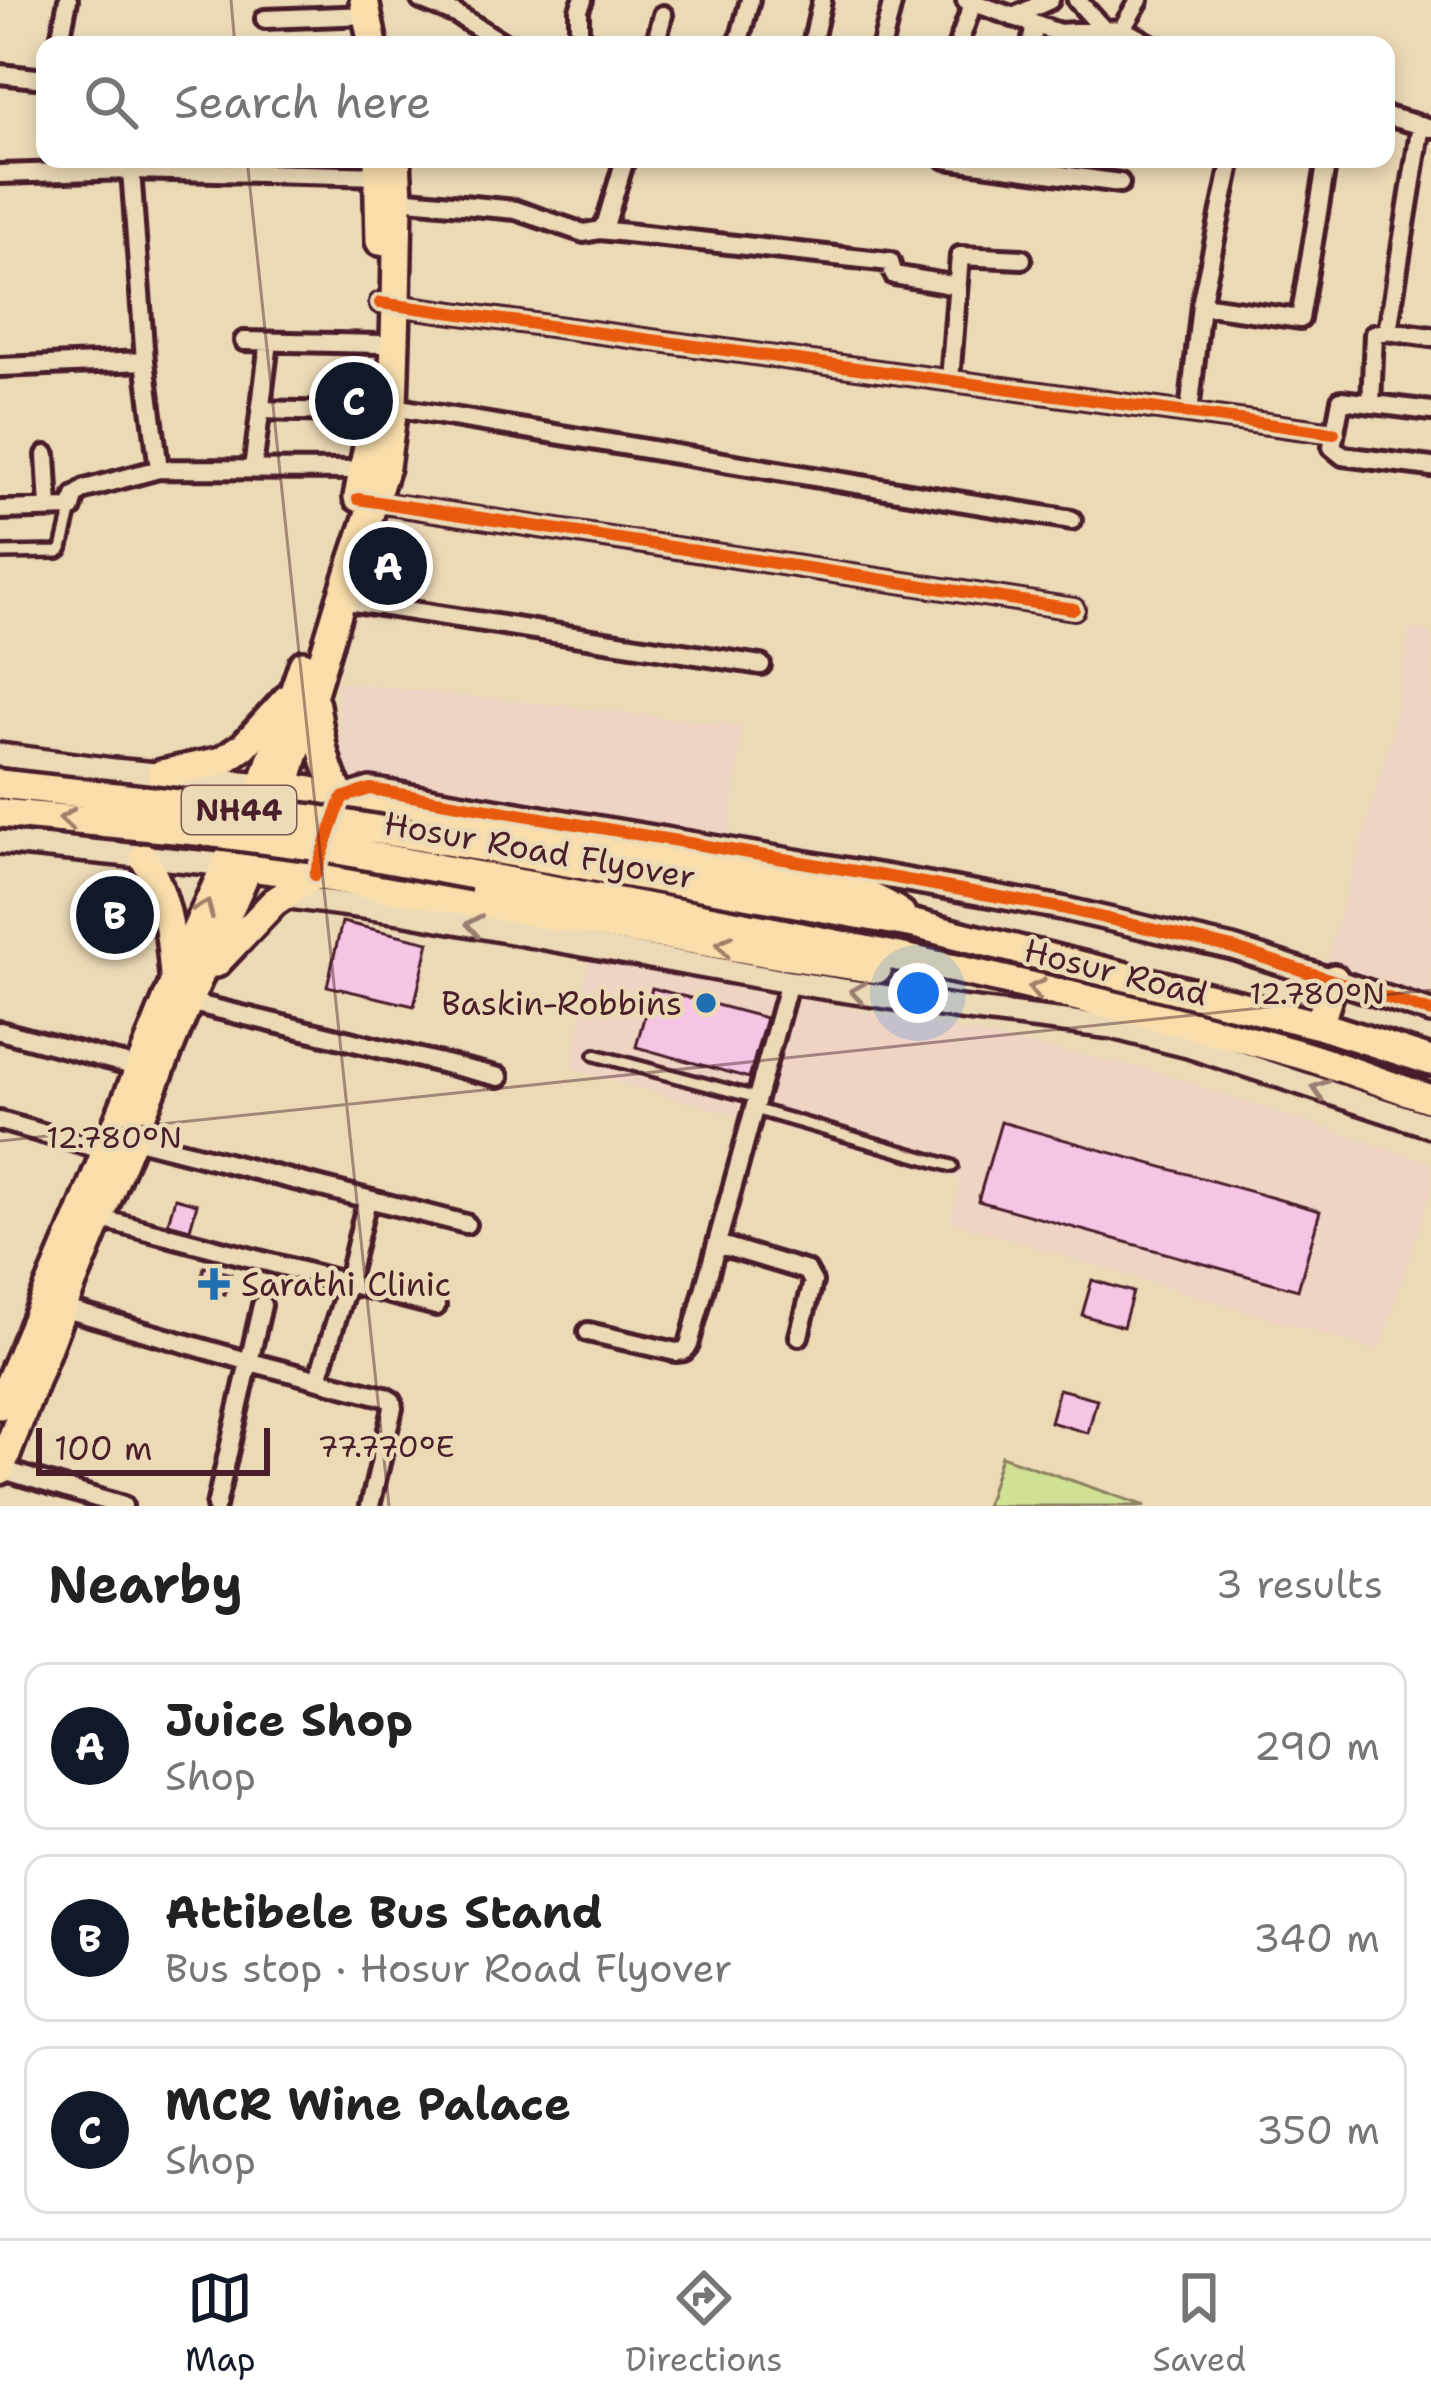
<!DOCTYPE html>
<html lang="en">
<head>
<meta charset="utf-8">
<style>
  body { margin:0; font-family:"Shantell Sans",sans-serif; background:#f2f2f2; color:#222 }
  .scale { position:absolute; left:36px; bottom:30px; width:234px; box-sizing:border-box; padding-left:12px; border:6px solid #4a1f2b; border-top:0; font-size:33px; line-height:42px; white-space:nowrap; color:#4a1f2b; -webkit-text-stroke:9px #ecdab7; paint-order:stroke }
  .you { position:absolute; left:918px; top:993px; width:42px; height:42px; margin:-30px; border:9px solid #fff; border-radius:50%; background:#1a73e8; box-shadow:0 0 0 18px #1a73e833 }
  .badge { display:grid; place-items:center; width:78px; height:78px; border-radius:50%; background:#111827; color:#fff; font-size:39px; font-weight:700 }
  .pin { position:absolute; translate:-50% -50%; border:6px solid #fff; box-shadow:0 3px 12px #0006 }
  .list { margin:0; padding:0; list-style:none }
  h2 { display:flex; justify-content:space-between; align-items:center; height:156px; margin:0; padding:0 48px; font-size:51px }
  h2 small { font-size:39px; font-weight:400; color:#767676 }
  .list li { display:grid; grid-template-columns:78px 1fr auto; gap:36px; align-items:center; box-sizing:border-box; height:168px; margin:0 24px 24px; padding:0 24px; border:3px solid #e0e0e0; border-radius:24px }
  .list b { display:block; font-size:45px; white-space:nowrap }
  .list p { margin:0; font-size:39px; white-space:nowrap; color:#767676 }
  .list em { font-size:39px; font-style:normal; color:#767676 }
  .icon { flex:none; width:66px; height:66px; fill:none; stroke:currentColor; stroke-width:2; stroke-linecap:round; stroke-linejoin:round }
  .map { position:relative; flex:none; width:1431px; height:1506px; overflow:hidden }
  .search { position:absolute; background:#fff; box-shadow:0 6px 18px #0003; left:36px; right:36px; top:36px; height:132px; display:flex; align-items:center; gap:30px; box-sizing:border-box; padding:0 42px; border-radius:24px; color:#767676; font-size:45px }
  .sheet { height:732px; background:#fff }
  nav { display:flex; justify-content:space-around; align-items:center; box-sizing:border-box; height:168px; border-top:3px solid #e0e0e0; background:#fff; font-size:33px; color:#767676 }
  nav a { display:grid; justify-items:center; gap:6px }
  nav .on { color:#111827 }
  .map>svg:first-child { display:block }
</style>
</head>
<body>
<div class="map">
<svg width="1431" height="1506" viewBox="0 0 1431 1506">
  <rect width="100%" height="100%" fill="#ecdab7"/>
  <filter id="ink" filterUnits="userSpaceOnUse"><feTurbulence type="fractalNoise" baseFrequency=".00833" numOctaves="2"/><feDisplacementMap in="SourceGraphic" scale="24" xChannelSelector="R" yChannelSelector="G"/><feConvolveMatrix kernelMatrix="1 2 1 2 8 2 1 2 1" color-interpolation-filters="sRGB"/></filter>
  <g filter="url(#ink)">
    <!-- built -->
    <path fill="#efd4c5" d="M 1410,628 L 1431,633 L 1431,1024 L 1319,987 L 1389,746 Z
      M 337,682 L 743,726 L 728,843 L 343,779 Z
      M 588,955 L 1148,1069 L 1431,1163 L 1431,1191 L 1379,1351 L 951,1222 L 960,1179 L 573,1069 Z"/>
    <!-- green -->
    <path fill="#cfe195" stroke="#8c8060" stroke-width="3" d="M 1001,1456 L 1145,1506 L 986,1506 Z"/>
    <!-- building -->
    <path fill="#f6c5e6" stroke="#4a1f2b" stroke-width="3" d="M 342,922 L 429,942 L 414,1006 L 327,986 Z
      M 652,988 L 766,1018 L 749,1078 L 636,1047 Z
      M 1001,1122 L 1320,1211 L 1298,1290 L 978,1201 Z
      M 175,1198 L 197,1204 L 190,1229 L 168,1223 Z
      M 204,1267 L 231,1274 L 225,1294 L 199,1286 Z
      M 1092,1280 L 1133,1292 L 1123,1327 L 1082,1315 Z
      M 1059,1389 L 1097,1399 L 1088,1433 L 1050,1422 Z"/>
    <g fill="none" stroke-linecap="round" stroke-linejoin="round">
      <defs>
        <path id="service" d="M 0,553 L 58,552 L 62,549 L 72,508
          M 595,1055 L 757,1098
          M 754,1109 L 952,1166"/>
        <path id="minor" d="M 421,0 L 456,14 L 506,45
          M 966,0 L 1059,33 L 1122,29 L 1151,45
          M 1077,0 L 1104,30 L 1101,45
          M 1013,17 L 1050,0
          M 265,19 L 368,15
          M 1122,29 L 1139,0
          M 59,45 L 68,0
          M 579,45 L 579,10 L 583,0
          M 655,45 L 663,15
          M 738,45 L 750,0
          M 812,45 L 822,0
          M 882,45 L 893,0
          M 958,45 L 974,0
          M 1031,45 L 1035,24
          M 0,74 L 45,79
          M 1386,116 L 1431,128
          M 946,159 L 1120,183
          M 1232,159 L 1201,305 L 1300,319 L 1327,159
          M 131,170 L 145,361 L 159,469
          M 0,174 L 131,170 L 384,176
          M 398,199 L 516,210 L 584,233 L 600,230 L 606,223 L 625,159
          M 600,230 L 890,262 L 894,275 L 957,286
          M 380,303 L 1334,433
          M 1388,331 L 1421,125
          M 244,341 L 381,344
          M 0,367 L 145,361
          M 950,380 L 960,256 L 1022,259
          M 1371,404 L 1374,334 L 1388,331 L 1431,337
          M 393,407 L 1072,520
          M 260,410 L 375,413
          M 1431,411 L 1341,400 L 1332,447 L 1343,456 L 1431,467
          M 1189,413 L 1201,305
          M 46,455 L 49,508
          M 253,469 L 269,342
          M 369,501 L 1074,609
          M 0,510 L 72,508 L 75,496 L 85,489 L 159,469 L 371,470
          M 341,600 L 761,665
          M 188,1002 L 499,1077
          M 0,1031 L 141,1068
          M 0,1121 L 106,1151
          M 134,1139 L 466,1224
          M 94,1217 L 436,1306
          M 717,1244 L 807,1271 L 813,1282 L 799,1336
          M 62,1308 L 250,1362 L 385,1397 L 392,1401 L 393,1408 L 370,1506
          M 588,1332 L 676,1352 L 684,1351 L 689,1345 L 789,982
          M 318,1379 L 347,1284 L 367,1200
          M 0,1469 L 123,1506
          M 216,1506 L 262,1305"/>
        <path id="tertiary" d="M 0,755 L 113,770 L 274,785
          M 348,796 L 370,789 L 890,877 L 1061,908 L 1233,948 L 1431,1012
          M 0,842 L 238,866
          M 282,896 L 401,912 L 789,982 L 960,1008 L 1112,1027 L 1188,1046 L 1431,1126"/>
        <path id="primary" d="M 364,0 L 373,45
          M 378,159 L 380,241
          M 358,497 L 377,400
          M 315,705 C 320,738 324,769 342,798
          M 162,774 L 222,761 L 244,746 L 287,699
          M 144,858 C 168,899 170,928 174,975
          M 216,963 L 274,902 L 315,875
          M 0,1405 L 80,1216 L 188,948 L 263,784 L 303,665
          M 0,1470 L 62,1308 L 192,992 L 285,786 L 341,600 L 385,467 L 393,407 L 396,305 L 398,199 L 396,159"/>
        <path id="trunk" d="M 285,786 C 422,814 561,838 699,863 C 764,874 846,875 901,914
          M 476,846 L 914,924 L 1319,1025 L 1431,1061
          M 249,867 L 315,875 L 787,956 L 877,969
          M 474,875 C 752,926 1030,978 1302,1055 C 1345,1068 1388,1085 1431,1099
          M 1319,1025 L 1334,979"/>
      </defs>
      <!-- service casing -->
      <use href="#service" stroke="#4a1f2b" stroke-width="18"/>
      <!-- minor casing -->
      <use href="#minor" stroke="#4a1f2b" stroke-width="26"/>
      <!-- tertiary casing -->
      <use href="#tertiary" stroke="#4a1f2b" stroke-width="30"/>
      <!-- primary casing -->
      <use href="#primary" stroke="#4a1f2b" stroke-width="36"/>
      <!-- trunk casing -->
      <use href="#trunk" stroke="#4a1f2b" stroke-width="36"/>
      <!-- service -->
      <use href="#service" stroke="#ecdab7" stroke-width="9"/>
      <!-- minor -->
      <use href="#minor" stroke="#ecdab7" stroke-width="16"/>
      <!-- tertiary -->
      <use href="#tertiary" stroke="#ecdab7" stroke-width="21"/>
      <!-- primary -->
      <use href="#primary" stroke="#f9deab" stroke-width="27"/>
      <!-- trunk -->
      <use href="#trunk" stroke="#f9deab" stroke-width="27"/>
      <defs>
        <path id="trunk-bridge" d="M 0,784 L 313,819 L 476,846
          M 0,813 L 207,832 L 322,847 L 474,875"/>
      </defs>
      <!-- trunk-bridge casing -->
      <use href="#trunk-bridge" stroke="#4a1f2b" stroke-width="36" stroke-linecap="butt"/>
      <!-- trunk-bridge -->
      <use href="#trunk-bridge" stroke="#f9deab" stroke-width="27"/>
      <defs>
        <path id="cycleway" d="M 380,303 L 1334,433
          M 358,499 L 1074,609
          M 315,875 L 342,798 L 370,789 L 890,877 L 1061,908 L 1233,948 L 1431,1012"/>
      </defs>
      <!-- cycleway casing -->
      <use href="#cycleway" stroke="#ecdab7" stroke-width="20"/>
      <!-- cycleway -->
      <use href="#cycleway" stroke="#e8590c" stroke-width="12"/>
    </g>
    <!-- one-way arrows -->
    <defs><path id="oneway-chevron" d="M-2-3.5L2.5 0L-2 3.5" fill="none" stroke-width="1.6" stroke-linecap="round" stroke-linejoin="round" transform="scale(3)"/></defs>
    <g stroke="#a27e6b">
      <use href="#oneway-chevron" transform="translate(67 819) rotate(-175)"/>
      <use href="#oneway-chevron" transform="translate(205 908) rotate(-67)"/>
      <use href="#oneway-chevron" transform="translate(724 945) rotate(-170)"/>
      <use href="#oneway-chevron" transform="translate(1036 989) rotate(-167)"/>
    </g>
    <g stroke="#9b7c71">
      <use href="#oneway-chevron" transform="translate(474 925) rotate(-170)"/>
      <use href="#oneway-chevron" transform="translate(858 992) rotate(-171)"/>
      <use href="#oneway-chevron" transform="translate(1320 1089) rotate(-162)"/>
    </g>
  </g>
  <!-- ticks -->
  <path fill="none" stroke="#4a1f2b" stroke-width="3" stroke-opacity="0.45" d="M 231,0 L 235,45M 247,159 L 389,1506M 0,1141 L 1431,990"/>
  <!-- markers -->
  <g fill="#1f6fb2" stroke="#ecdab7" stroke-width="4.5">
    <circle cx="706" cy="1003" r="12"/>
    <path d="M208 1266h12v12h12v12h-12v12h-12v-12h-12v-12h12z"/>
  </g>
  <g text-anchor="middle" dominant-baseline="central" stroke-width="9" stroke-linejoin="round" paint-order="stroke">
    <!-- shield labels -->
    <rect fill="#ecdab7" stroke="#7b5755" stroke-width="3" x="182" y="786" width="114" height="48" rx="9"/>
    <g font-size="30" font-weight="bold" fill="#4a1f2b">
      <text x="239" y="810">NH44</text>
    </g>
    <!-- street labels -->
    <g font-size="33" fill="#4a1f2b" stroke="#ecdab7">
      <text transform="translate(540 850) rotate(10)">Hosur Road Flyover</text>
      <text transform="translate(1116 972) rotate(14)">Hosur Road</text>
    </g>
    <!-- poi labels -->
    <g font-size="33" fill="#4a1f2b" stroke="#ecdab7" text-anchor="end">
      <text x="682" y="1003">Baskin-Robbins</text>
      <text x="241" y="1284" text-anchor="start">Sarathi Clinic</text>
    </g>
  </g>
  <g font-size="30" text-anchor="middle" fill="#4a1f2b" stroke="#ecdab7" stroke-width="9" stroke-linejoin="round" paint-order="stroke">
    <text x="1317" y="1004">12.780°N</text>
    <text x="114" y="1148">12.780°N</text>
    <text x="386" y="1457">77.770°E</text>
  </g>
</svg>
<div class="scale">100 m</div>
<div class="you"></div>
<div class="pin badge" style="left:388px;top:566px">A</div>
<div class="pin badge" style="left:115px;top:915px">B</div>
<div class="pin badge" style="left:354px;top:401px">C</div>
<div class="search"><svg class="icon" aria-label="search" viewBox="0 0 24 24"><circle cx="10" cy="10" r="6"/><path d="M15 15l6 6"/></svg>Search here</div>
</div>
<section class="sheet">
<h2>Nearby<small>3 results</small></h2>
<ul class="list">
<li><span class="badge">A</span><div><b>Juice Shop</b><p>Shop</p></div><em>290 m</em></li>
<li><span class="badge">B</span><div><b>Attibele Bus Stand</b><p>Bus stop · Hosur Road Flyover</p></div><em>340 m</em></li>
<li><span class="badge">C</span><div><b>MCR Wine Palace</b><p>Shop</p></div><em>350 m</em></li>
</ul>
</section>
<nav>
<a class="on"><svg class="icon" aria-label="map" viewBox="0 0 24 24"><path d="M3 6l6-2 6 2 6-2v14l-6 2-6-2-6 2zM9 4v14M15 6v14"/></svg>Map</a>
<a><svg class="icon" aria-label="directions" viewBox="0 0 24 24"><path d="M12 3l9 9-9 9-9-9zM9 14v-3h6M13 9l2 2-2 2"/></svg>Directions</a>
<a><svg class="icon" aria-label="saved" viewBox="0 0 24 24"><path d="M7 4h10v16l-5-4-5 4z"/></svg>Saved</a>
</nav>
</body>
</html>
